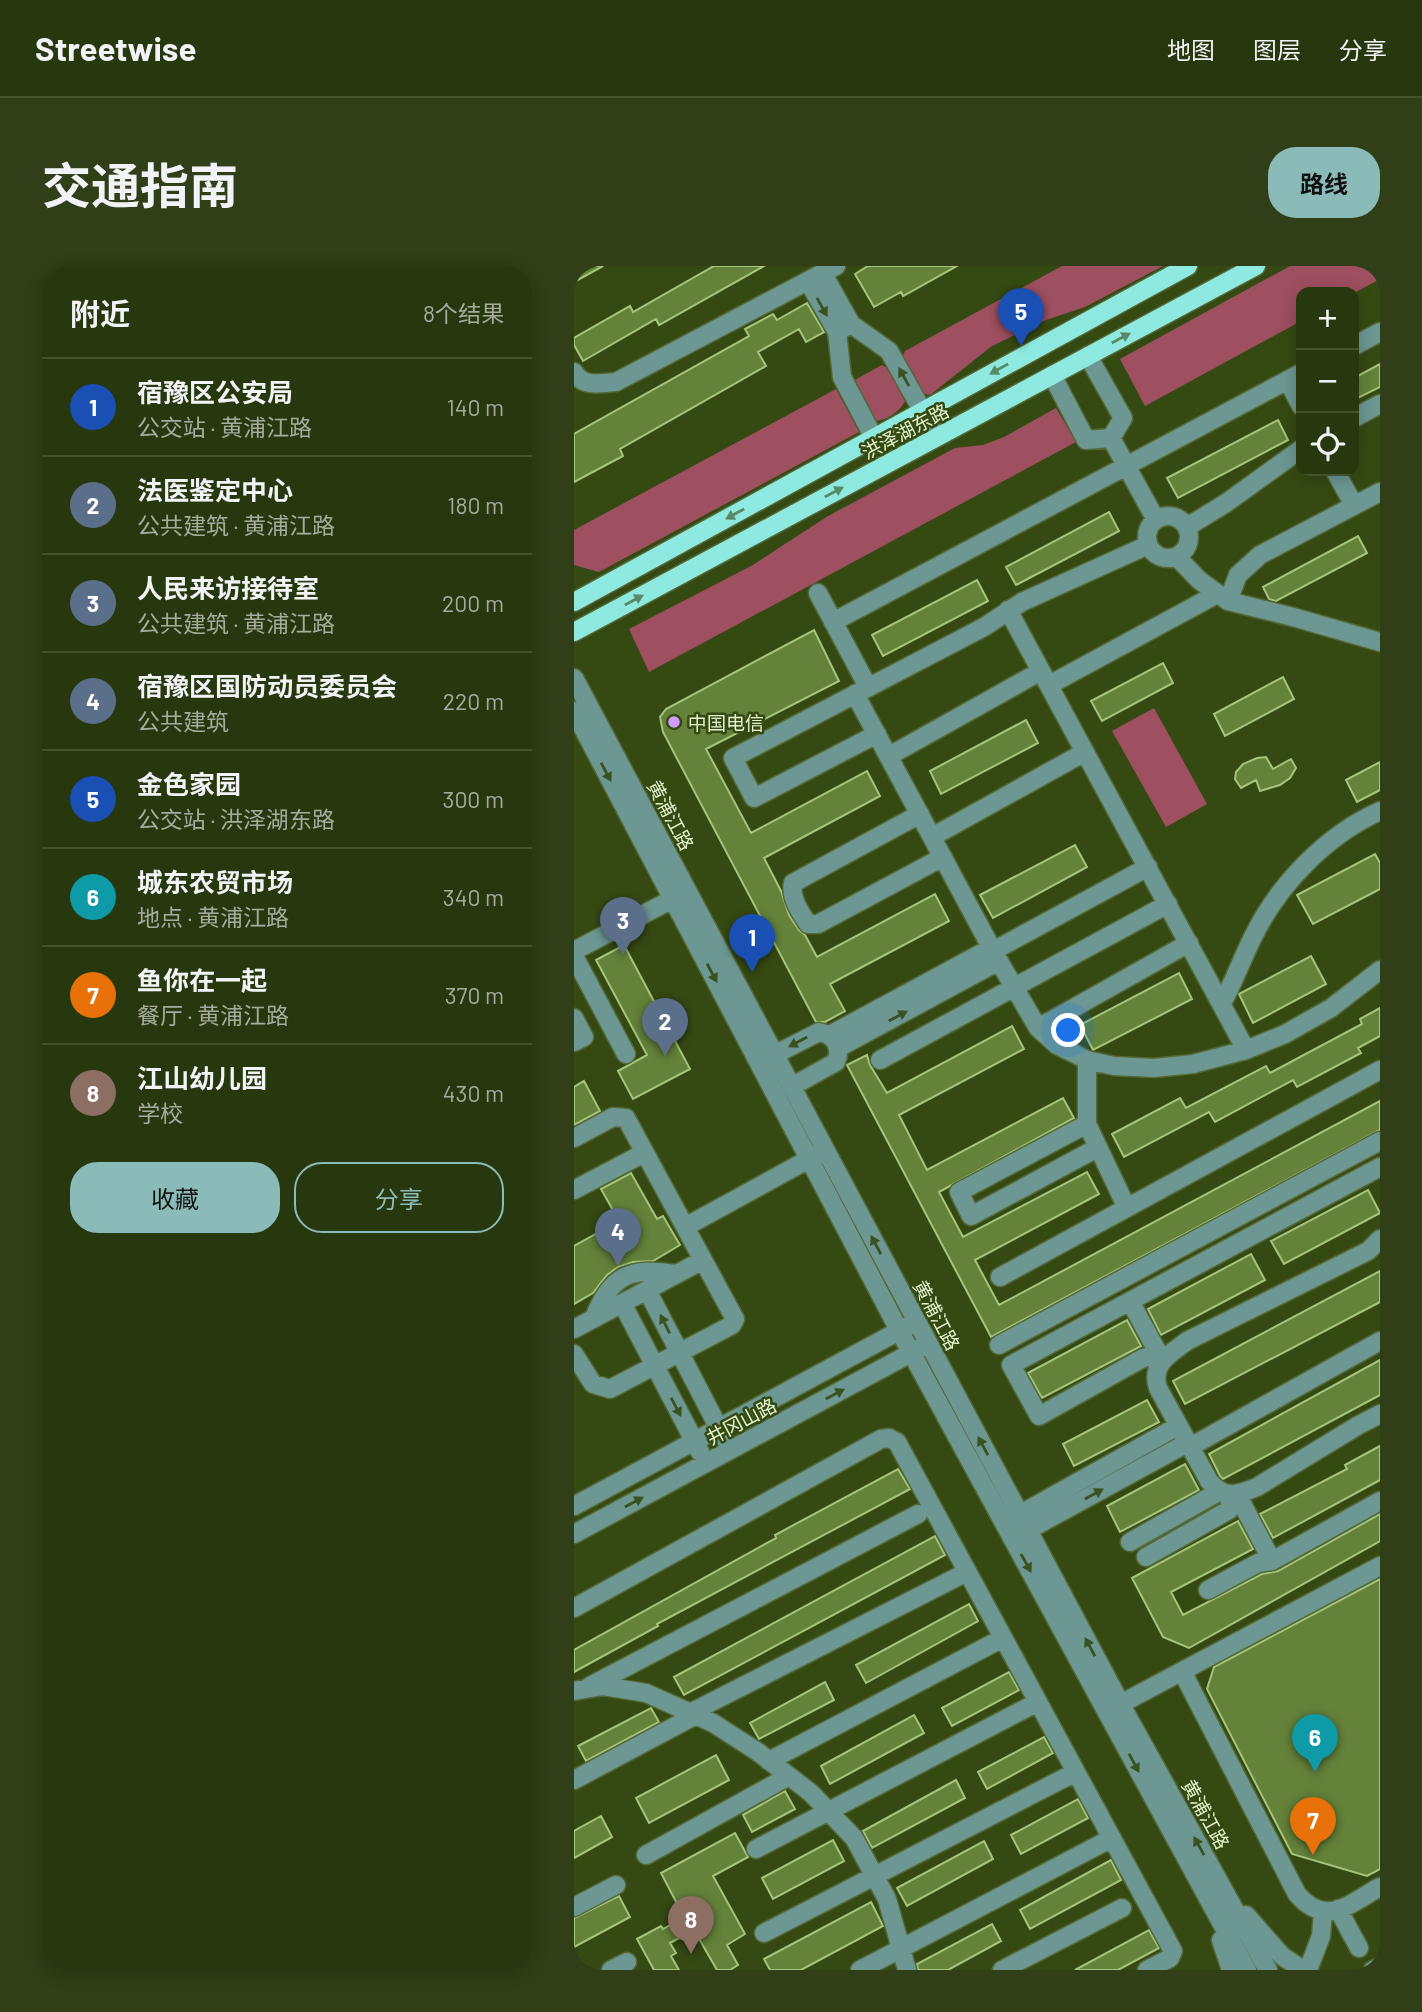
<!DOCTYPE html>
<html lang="zh">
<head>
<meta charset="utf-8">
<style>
  body { margin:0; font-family:Barlow,"Noto Sans SC",sans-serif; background:#303f17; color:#f1f3f6 }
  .controls { position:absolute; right:21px; top:21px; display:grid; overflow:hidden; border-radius:14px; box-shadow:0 4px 18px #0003 }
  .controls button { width:63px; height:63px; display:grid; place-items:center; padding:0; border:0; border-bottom:2px solid #44522e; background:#28380e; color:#f1f3f6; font:35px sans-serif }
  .you { position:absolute; left:495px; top:765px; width:24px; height:24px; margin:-18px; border:5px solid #fff; border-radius:50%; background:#1a73e8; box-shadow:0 0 0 10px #1a73e833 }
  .badge { display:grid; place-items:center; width:46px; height:46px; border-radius:50%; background:#8bbbb9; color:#fff; font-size:23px; font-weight:700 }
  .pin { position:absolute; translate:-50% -58px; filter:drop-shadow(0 2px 4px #0008) }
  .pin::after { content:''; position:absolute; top:37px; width:24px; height:21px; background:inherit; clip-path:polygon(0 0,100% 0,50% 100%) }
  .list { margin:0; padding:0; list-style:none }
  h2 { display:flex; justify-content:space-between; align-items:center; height:91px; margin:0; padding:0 28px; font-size:30px }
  h2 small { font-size:23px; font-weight:400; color:#a5ac9e }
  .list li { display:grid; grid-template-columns:46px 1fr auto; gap:21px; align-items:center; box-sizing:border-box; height:98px; padding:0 28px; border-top:2px solid #44522e }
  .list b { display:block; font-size:26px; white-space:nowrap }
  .list p { margin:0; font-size:23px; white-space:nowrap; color:#a5ac9e }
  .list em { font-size:23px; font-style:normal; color:#a5ac9e }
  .actions { display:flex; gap:14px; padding:21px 28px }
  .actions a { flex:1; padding:16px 0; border:2px solid #8bbbb9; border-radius:28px; text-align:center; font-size:24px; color:#8bbbb9 }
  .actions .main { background:#8bbbb9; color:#111 }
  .icon { flex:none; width:38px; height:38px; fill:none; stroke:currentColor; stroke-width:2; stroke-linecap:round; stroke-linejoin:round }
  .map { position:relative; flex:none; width:806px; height:1704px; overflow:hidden; border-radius:28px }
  header { display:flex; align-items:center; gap:42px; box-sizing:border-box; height:98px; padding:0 35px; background:#28380e; border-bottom:2px solid #44522e }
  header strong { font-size:33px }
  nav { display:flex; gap:38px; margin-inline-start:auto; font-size:24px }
  .intro { display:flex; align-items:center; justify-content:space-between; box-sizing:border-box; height:168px; padding:0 42px }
  h1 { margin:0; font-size:49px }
  .button { padding:18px 32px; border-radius:28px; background:#8bbbb9; color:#111; font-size:24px; font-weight:700 }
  main { display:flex; gap:42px; padding:0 42px }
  aside { flex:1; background:#28380e; border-radius:28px; box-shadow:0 4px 18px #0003 }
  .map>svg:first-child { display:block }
</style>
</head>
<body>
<header>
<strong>Streetwise</strong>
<nav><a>地图</a><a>图层</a><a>分享</a></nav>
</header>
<div class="intro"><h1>交通指南</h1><a class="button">路线</a></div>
<main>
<aside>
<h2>附近<small>8个结果</small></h2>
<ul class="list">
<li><span class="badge" style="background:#1a4fb4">1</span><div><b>宿豫区公安局</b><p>公交站 · 黄浦江路</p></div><em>140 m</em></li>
<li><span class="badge" style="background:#5c6f8a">2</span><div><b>法医鉴定中心</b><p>公共建筑 · 黄浦江路</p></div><em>180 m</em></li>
<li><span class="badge" style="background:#5c6f8a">3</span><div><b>人民来访接待室</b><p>公共建筑 · 黄浦江路</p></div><em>200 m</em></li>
<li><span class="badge" style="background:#5c6f8a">4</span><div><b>宿豫区国防动员委员会</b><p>公共建筑</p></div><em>220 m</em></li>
<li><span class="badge" style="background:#1a4fb4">5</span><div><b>金色家园</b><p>公交站 · 洪泽湖东路</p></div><em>300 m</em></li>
<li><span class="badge" style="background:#0f9aa8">6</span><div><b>城东农贸市场</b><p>地点 · 黄浦江路</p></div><em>340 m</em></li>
<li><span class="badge" style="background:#e8710a">7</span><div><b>鱼你在一起</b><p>餐厅 · 黄浦江路</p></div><em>370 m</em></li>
<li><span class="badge" style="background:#8d6e63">8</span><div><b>江山幼儿园</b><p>学校</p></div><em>430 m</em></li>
</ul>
<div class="actions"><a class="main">收藏</a><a>分享</a></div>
</aside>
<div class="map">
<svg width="806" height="1704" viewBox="0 0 806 1704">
  <rect width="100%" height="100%" fill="#354a13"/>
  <!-- green -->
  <path fill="#9e4f60" d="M 488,0 L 589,0 L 511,41 L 472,54 L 418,80 L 356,129 L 345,127 L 327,94 L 331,85 Z
    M 716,0 L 806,0 L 806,13 L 780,27 L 727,26 L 727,55 L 571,140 L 546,93 Z
    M 308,99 L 313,102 L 331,135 C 325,147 311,156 297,155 L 277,116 Z
    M 262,123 L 285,166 L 25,306 L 0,299 L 0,264 Z
    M 482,142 L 502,176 L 75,406 L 55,363 L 179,299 L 254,250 L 381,182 L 409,179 L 430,171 Z
    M 580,442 L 633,538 L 592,561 L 538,465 Z"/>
  <!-- building -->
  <path fill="#64823a" stroke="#a4c57b" stroke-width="2" d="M 0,0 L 29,0 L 0,16 Z
    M 140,0 L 190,0 L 85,59 L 82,53 L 9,95 L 0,79 L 0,72 L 56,40 L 59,46 Z
    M 294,0 L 383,0 L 329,30 L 327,26 L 300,41 L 281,8 Z
    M 233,37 L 250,66 L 232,76 L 225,63 L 184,86 L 192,100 L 46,183 L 49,190 L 0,216 L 0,168 L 175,70 L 171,63 L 199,48 L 203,54 Z
    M 806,98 L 806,121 L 780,134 L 780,112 Z
    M 704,154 L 714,174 L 604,232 L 593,212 Z
    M 535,246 L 545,265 L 442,319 L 432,301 Z
    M 784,270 L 793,287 L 702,335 L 695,333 L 689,321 Z
    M 403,314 L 414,335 L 309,390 L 298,369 Z
    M 240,364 L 265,415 L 132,483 L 177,567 L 293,505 L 306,530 L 190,592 L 207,625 L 215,649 L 225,664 L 231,669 L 243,691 L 361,628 L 375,655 L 256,718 L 271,745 L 251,756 L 242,756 L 89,466 L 86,451 L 92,443 Z
    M 589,397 L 599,417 L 528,455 L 517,435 Z
    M 709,411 L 720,433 L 651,470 L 640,448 Z
    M 452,454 L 464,477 L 367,528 L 356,505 Z
    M 692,491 L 699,503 L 717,493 L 722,502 L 716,512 L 706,519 L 686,525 L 682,514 L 667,522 L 661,513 L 662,506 L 669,498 L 683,492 Z
    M 806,496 L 806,524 L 783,536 L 772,514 Z
    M 501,579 L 513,601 L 419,652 L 406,629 Z
    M 801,588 L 806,597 L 806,623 L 739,658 L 723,629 Z
    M 50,679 L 116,803 L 59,833 L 44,805 L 73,789 L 22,694 Z
    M 737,690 L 752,718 L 679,757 L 665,728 Z
    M 605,707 L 618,733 L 519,784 L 506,759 Z
    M 806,742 L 806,770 L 784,782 L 787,787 L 723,821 L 719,814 L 641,856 L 635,846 L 550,891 L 538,868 L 606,832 L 612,842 L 692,800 L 696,807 L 788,758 L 786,753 Z
    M 438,760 L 450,783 L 325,849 L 353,904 L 489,832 L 500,852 L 365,926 L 389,971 L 513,906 L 525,928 L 401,994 L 425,1039 L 806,835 L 806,864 L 417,1071 L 273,799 L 293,789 L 296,799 L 313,827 Z
    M 10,815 L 26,845 L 0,859 L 0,821 Z
    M 57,907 L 83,953 L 89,950 L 106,979 L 79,995 L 59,996 L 44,1001 L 33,1009 L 19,1027 L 0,1038 L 0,980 L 45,955 L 27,923 Z
    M 794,924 L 806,947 L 710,998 L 697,975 Z
    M 677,988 L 691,1014 L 587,1069 L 574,1043 Z
    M 806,1005 L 806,1036 L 611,1138 L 599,1115 Z
    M 553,1054 L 567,1080 L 468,1132 L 454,1107 Z
    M 806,1094 L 806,1129 L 649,1213 L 646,1210 L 635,1188 Z
    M 573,1134 L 585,1156 L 500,1200 L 489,1178 Z
    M 806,1180 L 806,1214 L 699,1272 L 686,1248 L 773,1203 L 771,1199 Z
    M 611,1198 L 625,1224 L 546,1266 L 533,1240 Z
    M 324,1203 L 336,1223 L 83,1358 L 84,1360 L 0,1406 L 0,1384 L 202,1272 L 201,1269 Z
    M 806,1248 L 806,1275 L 615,1382 L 589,1371 L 558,1312 L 664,1255 L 679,1283 L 597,1326 L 609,1349 L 688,1308 L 704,1305 Z
    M 361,1270 L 371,1289 L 110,1429 L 100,1411 Z
    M 806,1313 L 806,1603 L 793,1610 L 718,1588 L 633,1423 L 640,1401 Z
    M 395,1338 L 404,1355 L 292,1417 L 282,1399 Z
    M 435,1406 L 445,1424 L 378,1460 L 368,1442 Z
    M 251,1416 L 260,1434 L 185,1473 L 176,1457 Z
    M 77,1442 L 85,1456 L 12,1495 L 4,1480 Z
    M 340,1449 L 350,1467 L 256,1518 L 247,1500 Z
    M 470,1471 L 479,1487 L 413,1523 L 404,1506 Z
    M 142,1489 L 155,1514 L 75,1557 L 62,1532 Z
    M 382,1514 L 391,1532 L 298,1582 L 289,1565 Z
    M 211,1525 L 221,1543 L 178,1566 L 169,1549 Z
    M 504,1533 L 514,1552 L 447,1588 L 437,1569 Z
    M 27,1550 L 38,1571 L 0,1592 L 0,1565 Z
    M 161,1567 L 174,1591 L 139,1610 L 171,1668 L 153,1679 L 164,1699 L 156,1704 L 143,1704 L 120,1664 L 96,1677 L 102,1687 L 97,1690 L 105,1704 L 80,1704 L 63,1673 L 87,1660 L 89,1663 L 110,1651 L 87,1607 Z
    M 259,1574 L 270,1595 L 199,1633 L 188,1612 Z
    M 410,1575 L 419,1593 L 333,1640 L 323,1622 Z
    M 537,1594 L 547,1614 L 456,1663 L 446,1644 Z
    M 45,1630 L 56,1651 L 0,1681 L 0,1652 Z
    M 297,1636 L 309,1660 L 227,1704 L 196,1704 L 190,1693 Z
    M 418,1658 L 427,1675 L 374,1704 L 344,1704 L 343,1698 Z
    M 575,1664 L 585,1682 L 544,1704 L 501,1704 Z"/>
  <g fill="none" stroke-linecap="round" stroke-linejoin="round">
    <defs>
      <path id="minor" d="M 249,8 L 277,58
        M 234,15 L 263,66
        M 780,80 L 806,66
        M 0,106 C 9,122 26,117 42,116 L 262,0
        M 478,109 L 512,174 L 537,172 L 549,152 L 514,90
        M 714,115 L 727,140
        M 780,152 L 806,138
        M 300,172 L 268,111 L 263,66 L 277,58 L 315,85 L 363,171
        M 537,172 L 582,254
        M 761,205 L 780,239
        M573 271a21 21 0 1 1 42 0a21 21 0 1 1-42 0Z
        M 613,261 L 652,237 L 727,183
        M 603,291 L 625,314 L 654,335 L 719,351 L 806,376
        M 244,327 L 294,421
        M 654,335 L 664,309 L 686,289 L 806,226
        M 434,344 L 672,784
        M 259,356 L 727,107
        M 0,412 L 551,1446 L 694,1704
        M 475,419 L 643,328
        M 281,428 L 419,685 L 464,762 L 483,779 L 513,794 L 540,800 L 580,802 L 619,798 L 672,784 L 711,768 L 757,742 L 806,704
        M 0,445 L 325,1064 L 673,1704
        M 303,468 L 180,532 L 159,492 L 410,361 L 448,336 L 574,279
        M 315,490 L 467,405
        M 346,548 L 219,617 C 216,632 226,646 234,658 L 244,658 L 369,591
        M 358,571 L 511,486
        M 0,685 L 108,628
        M 419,685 L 574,601
        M 0,690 L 52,788
        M 648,737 C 660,716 667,695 678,673 C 703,620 752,569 806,545
        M 0,752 L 10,771 L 0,776
        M 464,762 L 615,677
        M 256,769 L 417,682
        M 264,782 L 425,695
        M 200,789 L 245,766 C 261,769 268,781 262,796 L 217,821
        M 306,794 L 594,638
        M 513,794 L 513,858 L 553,942
        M 513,858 L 385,926 L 397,950 L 523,882
        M 0,872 L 39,851 L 52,852 L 161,1053 L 158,1059 L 36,1123 L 19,1118 L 0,1088
        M 0,924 L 70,887
        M 111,961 L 246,887
        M 806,973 L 794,985 L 613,1075 C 596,1088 576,1098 584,1122 L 635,1215 C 651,1234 663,1229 683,1221 L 783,1160 L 806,1148
        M 426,1011 L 806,804
        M 73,1024 L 150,1172
        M 556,1035 L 588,1094
        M 48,1037 L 126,1186
        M 20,1052 C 37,1008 57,1001 102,1008
        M 0,1063 L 129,994
        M 425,1079 L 806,875
        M 588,1094 L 578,1090 L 569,1092 L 465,1150 L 437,1099 L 806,901
        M 616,1181 L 806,1075
        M 663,1228 L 698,1295 L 806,1235
        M 0,1240 L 336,1059
        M 436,1254 L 604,1160
        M 0,1268 L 348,1081
        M 445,1269 L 613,1177
        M 556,1276 L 646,1225
        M 572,1291 L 655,1244 L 657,1239 L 653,1228
        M 634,1324 L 684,1297 L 698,1295
        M 0,1342 L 307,1173 L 315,1172 L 323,1176 L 599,1685 L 596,1692 L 573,1704
        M 612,1413 L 723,1628 C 752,1662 775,1638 806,1621
        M 16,1420 L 344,1248
        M 0,1425 L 29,1420 L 72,1427 L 139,1457 L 184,1486 L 237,1527 L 280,1572 L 313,1633 L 333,1704
        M 537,1443 L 806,1300
        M 116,1447 L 393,1306
        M 195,1495 L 429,1372
        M 0,1514 L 122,1449
        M 182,1583 L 464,1436
        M 72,1589 L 215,1510
        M 0,1641 L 42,1619
        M 764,1643 L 785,1682
        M 672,1649 L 708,1690 L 729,1704
        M 190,1667 L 502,1506
        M 647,1674 L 657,1704
        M 37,1704 L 53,1696
        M 286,1704 L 538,1572
        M 428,1704 L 548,1642
        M 734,1704 L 747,1670 L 749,1646
        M 799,1704 L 806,1701"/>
      <path id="major" d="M 0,336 L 614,0
        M 0,366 L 682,0"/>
    </defs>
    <!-- minor casing -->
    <use href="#minor" stroke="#546835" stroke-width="21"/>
    <!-- major casing -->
    <use href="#major" stroke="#546835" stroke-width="21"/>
    <!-- minor -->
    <use href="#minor" stroke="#6c9792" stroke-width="18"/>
    <!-- major -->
    <use href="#major" stroke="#8eeae1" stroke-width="18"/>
  </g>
  <!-- one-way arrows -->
  <defs><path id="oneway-solid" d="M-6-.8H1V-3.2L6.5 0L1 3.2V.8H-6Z" transform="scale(1.75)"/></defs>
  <g fill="#3a5220">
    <use href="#oneway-solid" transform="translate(248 41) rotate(61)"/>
    <use href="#oneway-solid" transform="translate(330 111) rotate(-119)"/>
    <use href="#oneway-solid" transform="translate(32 506) rotate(62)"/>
    <use href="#oneway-solid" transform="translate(138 707) rotate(62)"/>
    <use href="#oneway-solid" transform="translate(324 750) rotate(-28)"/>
    <use href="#oneway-solid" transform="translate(224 776) rotate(152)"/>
    <use href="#oneway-solid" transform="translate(302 979) rotate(-118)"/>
    <use href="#oneway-solid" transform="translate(91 1058) rotate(-117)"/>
    <use href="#oneway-solid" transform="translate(261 1128) rotate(-28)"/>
    <use href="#oneway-solid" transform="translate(102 1141) rotate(62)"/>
    <use href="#oneway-solid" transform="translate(409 1180) rotate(-118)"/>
    <use href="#oneway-solid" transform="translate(520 1228) rotate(-29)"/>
    <use href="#oneway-solid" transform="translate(60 1236) rotate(-28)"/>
    <use href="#oneway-solid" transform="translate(452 1297) rotate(61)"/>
    <use href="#oneway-solid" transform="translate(516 1381) rotate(-118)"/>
    <use href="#oneway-solid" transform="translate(560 1497) rotate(62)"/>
    <use href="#oneway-solid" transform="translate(625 1580) rotate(-119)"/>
  </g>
  <g fill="#598a65">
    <use href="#oneway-solid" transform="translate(547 72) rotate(-28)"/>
    <use href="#oneway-solid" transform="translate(425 103) rotate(151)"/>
    <use href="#oneway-solid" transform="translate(260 226) rotate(-28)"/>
    <use href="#oneway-solid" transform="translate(161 248) rotate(151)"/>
    <use href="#oneway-solid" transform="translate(60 334) rotate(-28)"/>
  </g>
  <!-- markers -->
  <circle fill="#d19dfe" stroke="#354a13" stroke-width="2.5" cx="100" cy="456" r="7"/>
  <g text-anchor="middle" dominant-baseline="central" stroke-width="5" stroke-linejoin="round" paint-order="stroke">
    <!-- street labels -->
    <g font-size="19" fill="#e1f3ce" stroke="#354a13">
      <text transform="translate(331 165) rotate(-28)">洪泽湖东路</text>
      <text transform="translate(97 549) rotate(62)">黄浦江路</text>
      <text transform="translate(363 1049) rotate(62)">黄浦江路</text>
      <text transform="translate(167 1155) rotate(-28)">井冈山路</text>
      <text transform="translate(632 1548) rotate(61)">黄浦江路</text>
    </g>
    <!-- poi labels -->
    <g font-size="19" fill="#e1f3ce" stroke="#354a13" text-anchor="start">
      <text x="114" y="456">中国电信</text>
    </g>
  </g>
</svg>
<div class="controls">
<button>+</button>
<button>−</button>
<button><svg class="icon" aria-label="locate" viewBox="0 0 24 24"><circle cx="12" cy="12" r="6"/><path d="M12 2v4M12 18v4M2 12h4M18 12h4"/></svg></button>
</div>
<div class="you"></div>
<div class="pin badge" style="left:178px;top:706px;background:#1a4fb4">1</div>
<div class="pin badge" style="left:91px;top:790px;background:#5c6f8a">2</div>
<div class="pin badge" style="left:49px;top:689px;background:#5c6f8a">3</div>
<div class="pin badge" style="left:44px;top:1000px;background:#5c6f8a">4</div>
<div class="pin badge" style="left:447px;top:80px;background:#1a4fb4">5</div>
<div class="pin badge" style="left:741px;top:1506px;background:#0f9aa8">6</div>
<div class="pin badge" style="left:739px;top:1589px;background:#e8710a">7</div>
<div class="pin badge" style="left:117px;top:1688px;background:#8d6e63">8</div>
</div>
</main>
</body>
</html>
